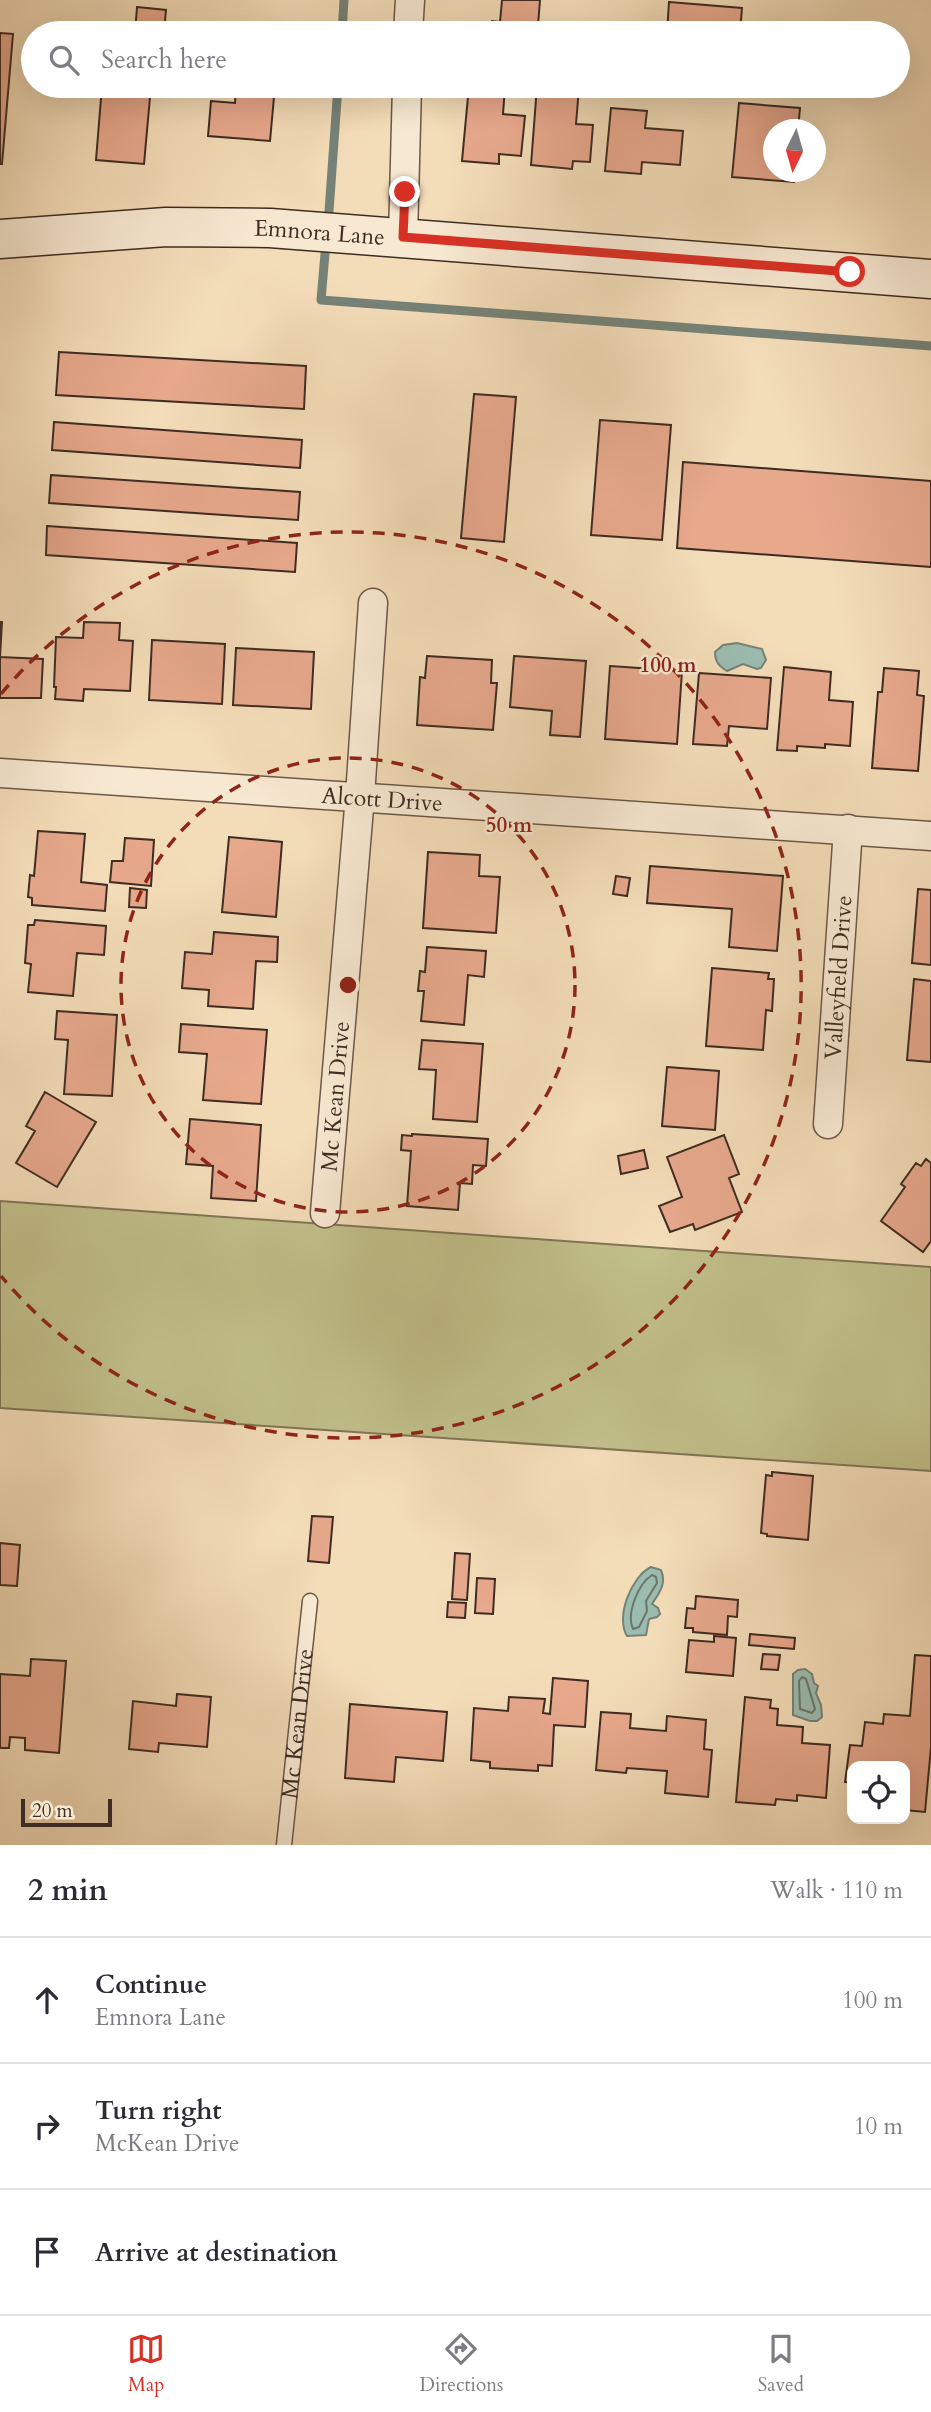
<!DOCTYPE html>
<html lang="en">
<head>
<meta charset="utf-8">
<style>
  body { margin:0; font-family:Cardo,serif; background:#f7f7f7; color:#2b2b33 }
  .controls { position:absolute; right:21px; bottom:21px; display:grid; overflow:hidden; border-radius:14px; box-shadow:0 7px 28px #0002 }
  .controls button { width:63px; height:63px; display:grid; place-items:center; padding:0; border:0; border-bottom:2px solid #e1e1e2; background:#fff; color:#2b2b33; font:35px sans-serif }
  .compass { position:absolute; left:763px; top:119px; width:63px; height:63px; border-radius:50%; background:#fff; box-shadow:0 7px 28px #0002; rotate:185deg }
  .scale { position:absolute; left:21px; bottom:18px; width:91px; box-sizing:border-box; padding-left:7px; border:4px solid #3f2c22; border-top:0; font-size:19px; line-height:24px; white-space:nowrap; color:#3f2c22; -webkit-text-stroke:5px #f7e8d1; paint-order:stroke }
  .stop { position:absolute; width:21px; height:21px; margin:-16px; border:5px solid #d93025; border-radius:50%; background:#fff }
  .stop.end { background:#d93025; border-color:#fff; box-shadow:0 2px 7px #0008 }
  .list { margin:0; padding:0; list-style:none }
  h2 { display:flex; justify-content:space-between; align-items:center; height:91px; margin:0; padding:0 28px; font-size:30px }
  h2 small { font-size:23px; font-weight:400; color:#7c7c81 }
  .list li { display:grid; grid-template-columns:46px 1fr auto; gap:21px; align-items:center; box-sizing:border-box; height:126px; padding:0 28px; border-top:2px solid #e1e1e2 }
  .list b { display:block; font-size:26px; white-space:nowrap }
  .list p { margin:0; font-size:23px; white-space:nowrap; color:#7c7c81 }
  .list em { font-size:23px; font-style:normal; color:#7c7c81 }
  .icon { flex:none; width:38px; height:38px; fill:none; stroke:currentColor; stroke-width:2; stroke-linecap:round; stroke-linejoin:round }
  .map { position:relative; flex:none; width:931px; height:1845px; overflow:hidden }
  .search { position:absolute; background:#fff; box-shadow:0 7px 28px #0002; left:21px; right:21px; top:21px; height:77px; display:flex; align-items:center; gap:18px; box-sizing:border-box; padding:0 24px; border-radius:38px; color:#7c7c81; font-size:26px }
  .sheet { height:469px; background:#fff }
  nav { display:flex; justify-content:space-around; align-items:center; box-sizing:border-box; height:98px; border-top:2px solid #e1e1e2; background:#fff; font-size:19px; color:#7c7c81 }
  nav a { display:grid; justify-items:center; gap:4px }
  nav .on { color:#d93025 }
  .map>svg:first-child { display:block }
</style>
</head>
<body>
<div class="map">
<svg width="931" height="1845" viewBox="0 0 931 1845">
  <rect width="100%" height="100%" fill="#f3dcb8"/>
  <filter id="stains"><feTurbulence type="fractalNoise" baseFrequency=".00286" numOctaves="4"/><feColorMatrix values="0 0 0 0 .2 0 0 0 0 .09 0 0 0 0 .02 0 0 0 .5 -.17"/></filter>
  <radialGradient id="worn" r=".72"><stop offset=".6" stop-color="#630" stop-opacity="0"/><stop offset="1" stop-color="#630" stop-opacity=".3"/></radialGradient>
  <!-- green -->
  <path fill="#c1bf8a" stroke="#807656" stroke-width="2" d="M 0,1201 L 931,1267 L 931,1471 L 0,1408 Z"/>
  <!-- water -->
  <path fill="#9bbcb0" stroke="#768277" stroke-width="2" d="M 737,643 L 762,649 L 766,660 L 761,668 L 757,669 L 743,664 L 727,671 C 719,666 715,662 715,652 L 723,645 Z
    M 651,1567 L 661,1570 C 667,1584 659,1593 652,1604 L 658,1608 L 660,1614 L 657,1617 L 649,1619 L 646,1635 L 627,1636 C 615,1616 632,1576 651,1567 Z
    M 805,1669 L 812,1674 L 814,1683 L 818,1686 L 816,1693 L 821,1705 L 822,1717 L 817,1721 L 810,1721 L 793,1715 L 793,1674 L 798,1670 Z"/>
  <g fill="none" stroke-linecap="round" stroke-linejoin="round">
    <!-- shore -->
    <path stroke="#6d7469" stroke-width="2" d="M 652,1575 L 656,1577 L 657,1583 L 646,1601 L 647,1611 L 639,1627 L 633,1629 C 626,1614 638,1584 652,1575 Z
      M 802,1677 L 806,1679 L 815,1709 L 812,1713 L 800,1709 L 799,1681 Z"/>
    <!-- stream -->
    <path stroke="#768277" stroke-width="9" d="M 342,33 L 344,0
      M 328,225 L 338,86
      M 326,242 L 321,300 L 931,346"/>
  </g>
  <!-- building -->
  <path fill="#e7a88c" stroke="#3f2c22" stroke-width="2" d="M 502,0 L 540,0 L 538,25 L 573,28 L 573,33 L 491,33 L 492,21 L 500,22 Z
    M 669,2 L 742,8 L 740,33 L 667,33 Z
    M 137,7 L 166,10 L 164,33 L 135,33 Z
    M 0,33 L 13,34 L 2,164 L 0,164 Z
    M 102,86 L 151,86 L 144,164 L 96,160 Z
    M 236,86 L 275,86 L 270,141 L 208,136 L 211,101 L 235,103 Z
    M 469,86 L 505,87 L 503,114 L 525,116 L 521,156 L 499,154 L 499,164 L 462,161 Z
    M 537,86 L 579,88 L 576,124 L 593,125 L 590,162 L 573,161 L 572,169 L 531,165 Z
    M 822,86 L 879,86 L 878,91 Z
    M 739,103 L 800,108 L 798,130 L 774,130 L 774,172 L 795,172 L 794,182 L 732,177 Z
    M 611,108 L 647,111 L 645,128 L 683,131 L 680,165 L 642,162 L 641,174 L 605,171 Z
    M 59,352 L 306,366 L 304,409 L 56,395 Z
    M 474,394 L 516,397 L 504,542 L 461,538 Z
    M 600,420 L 671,425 L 662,540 L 591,535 Z
    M 54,422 L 302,440 L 300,468 L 52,450 Z
    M 683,462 L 931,481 L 931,567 L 677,548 Z
    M 51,475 L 300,492 L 298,520 L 49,503 Z
    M 47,526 L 297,543 L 295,572 L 46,555 Z
    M 0,622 L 2,622 L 0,657 L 43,659 L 41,698 L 0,698 Z
    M 84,622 L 120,623 L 119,640 L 133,641 L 130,691 L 84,689 L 83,701 L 55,699 L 56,687 L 54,687 L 56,637 L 83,638 Z
    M 152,640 L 225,644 L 222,704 L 149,700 Z
    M 236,648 L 314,652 L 311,709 L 233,705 Z
    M 427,656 L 492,660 L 491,683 L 497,683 L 493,730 L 417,725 L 420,677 L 425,678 Z
    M 514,656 L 586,661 L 580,737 L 550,735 L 552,711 L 510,707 Z
    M 610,666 L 682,671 L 677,744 L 605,739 Z
    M 784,667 L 831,672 L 829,700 L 853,702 L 850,746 L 825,744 L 825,748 L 797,746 L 797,751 L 777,750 Z
    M 884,668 L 919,671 L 917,695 L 924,696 L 918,771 L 872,768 L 878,692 L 882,692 Z
    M 699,673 L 771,678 L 767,729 L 729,726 L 727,746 L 693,744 Z
    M 38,831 L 85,834 L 81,882 L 107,885 L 105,911 L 32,905 L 32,898 L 28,897 L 30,875 L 34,876 Z
    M 229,837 L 282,842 L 276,917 L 222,912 Z
    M 125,838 L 154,840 L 151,886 L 110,882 L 112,861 L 123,861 Z
    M 428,852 L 480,855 L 479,876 L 500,877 L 496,933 L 423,928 Z
    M 650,866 L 783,876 L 777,951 L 729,947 L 732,909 L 647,903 Z
    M 616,876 L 630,878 L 627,896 L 613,894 Z
    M 130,888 L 147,890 L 146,908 L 129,907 Z
    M 918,889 L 931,890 L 931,965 L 912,963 Z
    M 35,920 L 106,926 L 104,955 L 77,953 L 73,996 L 28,992 L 31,964 L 25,963 L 28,925 L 34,925 Z
    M 214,932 L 278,937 L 277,962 L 256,961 L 253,1009 L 208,1006 L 209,990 L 182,988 L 185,952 L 212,954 Z
    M 427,947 L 486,951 L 484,977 L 468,975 L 464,1025 L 421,1021 L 424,991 L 418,991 L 420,971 L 425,972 Z
    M 712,968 L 769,973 L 768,979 L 774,979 L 772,1011 L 766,1010 L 763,1050 L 706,1046 Z
    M 914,979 L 931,981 L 931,1062 L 907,1060 Z
    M 57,1011 L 117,1015 L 112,1096 L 64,1094 L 68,1040 L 55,1039 Z
    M 181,1024 L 267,1030 L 261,1104 L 203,1100 L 207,1054 L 179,1052 Z
    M 422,1040 L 483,1044 L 477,1122 L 433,1119 L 436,1070 L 419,1069 Z
    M 667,1067 L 719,1071 L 715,1130 L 662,1126 Z
    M 45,1092 L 96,1122 L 57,1187 L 16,1163 L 35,1131 L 26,1126 Z
    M 190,1119 L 261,1125 L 256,1201 L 211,1198 L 213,1166 L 186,1164 Z
    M 412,1134 L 488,1139 L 486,1166 L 473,1165 L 472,1184 L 460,1183 L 458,1210 L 407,1206 L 411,1151 L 401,1150 L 402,1135 L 412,1136 Z
    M 724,1135 L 739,1174 L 729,1178 L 742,1212 L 695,1230 L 693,1224 L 670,1232 L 659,1206 L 682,1197 L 667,1157 Z
    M 644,1150 L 648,1168 L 621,1174 L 618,1156 Z
    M 926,1159 L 931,1163 L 931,1241 L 923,1252 L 881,1221 L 905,1187 L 901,1184 L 916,1163 L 921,1166 Z
    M 772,1472 L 813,1476 L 808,1540 L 767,1536 L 767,1534 L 761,1533 L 766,1475 L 772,1476 Z
    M 312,1516 L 333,1517 L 329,1563 L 308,1561 Z
    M 0,1543 L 20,1545 L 17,1586 L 0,1585 Z
    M 455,1553 L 470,1554 L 467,1600 L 452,1599 Z
    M 477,1578 L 495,1579 L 493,1614 L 475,1613 Z
    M 696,1596 L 738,1600 L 737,1617 L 728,1616 L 727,1635 L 693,1632 L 693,1628 L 685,1628 L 687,1608 L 695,1609 Z
    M 448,1602 L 466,1603 L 465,1618 L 447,1617 Z
    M 750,1634 L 795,1638 L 794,1649 L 749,1645 Z
    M 714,1636 L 736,1638 L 733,1676 L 686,1672 L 689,1640 L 714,1642 Z
    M 763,1654 L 780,1655 L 778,1670 L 761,1669 Z
    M 915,1655 L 931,1656 L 931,1747 L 925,1812 L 905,1810 L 905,1766 L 852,1766 L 852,1783 L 845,1782 L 850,1745 L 862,1746 L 865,1722 L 883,1724 L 884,1714 L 910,1716 Z
    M 31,1659 L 66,1661 L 59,1753 L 25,1750 L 25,1738 L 10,1737 L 9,1748 L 0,1748 L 0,1674 L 30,1676 Z
    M 553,1678 L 588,1681 L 585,1727 L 554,1725 L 552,1766 L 538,1765 L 538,1771 L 490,1768 L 490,1762 L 471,1760 L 474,1708 L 508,1711 L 509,1697 L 545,1699 L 543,1713 L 550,1714 Z
    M 177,1694 L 211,1697 L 207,1747 L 159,1743 L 158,1752 L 129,1749 L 133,1701 L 176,1706 Z
    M 745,1697 L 771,1700 L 770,1708 L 778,1709 L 777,1725 L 803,1727 L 802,1743 L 830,1745 L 826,1798 L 797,1795 L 797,1801 L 776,1799 L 775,1805 L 736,1802 Z
    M 350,1704 L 447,1712 L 443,1761 L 396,1757 L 394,1782 L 345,1778 Z
    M 601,1712 L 631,1714 L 630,1728 L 666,1731 L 667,1716 L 706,1720 L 704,1749 L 712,1750 L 708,1797 L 665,1793 L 667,1771 L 627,1768 L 626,1773 L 596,1770 Z"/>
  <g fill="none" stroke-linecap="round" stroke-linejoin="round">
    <defs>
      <g id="lane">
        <path id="s1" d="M 284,1845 L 310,1601"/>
      </g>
      <g id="street">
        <path d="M 408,33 L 410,0"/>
        <path d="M 403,237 L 407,86"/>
        <path id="s2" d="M 0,773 L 931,836"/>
        <path id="s3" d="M 828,1124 L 848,829"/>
        <path id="s4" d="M 325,1213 L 360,796 L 373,603"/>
      </g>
      <g id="secondary">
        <path id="s5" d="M 0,239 L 166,227 L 270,228 L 931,279"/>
      </g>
    </defs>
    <!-- lane casing -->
    <use href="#lane" stroke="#6c5848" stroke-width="17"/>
    <!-- street casing -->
    <use href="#street" stroke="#6c5848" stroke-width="31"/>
    <!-- secondary casing -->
    <use href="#secondary" stroke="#3f2c22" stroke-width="41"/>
    <!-- lane -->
    <use href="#lane" stroke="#f7e8d1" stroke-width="14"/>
    <!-- street -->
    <use href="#street" stroke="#f7e8d1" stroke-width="28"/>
    <!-- secondary -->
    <use href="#secondary" stroke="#f7e8d1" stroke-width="38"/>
  </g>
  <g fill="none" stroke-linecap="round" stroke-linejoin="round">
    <!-- route -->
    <path stroke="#d93025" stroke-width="9" d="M 405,192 L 403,237 L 850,272"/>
  </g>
  <!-- distance rings -->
  <g fill="none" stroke="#8f2418" stroke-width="3.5" stroke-dasharray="12 9">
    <circle cx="348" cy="985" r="227"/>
    <path d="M1 694A453 453 0 1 1 1 1276"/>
  </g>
  <g text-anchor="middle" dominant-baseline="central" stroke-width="5" stroke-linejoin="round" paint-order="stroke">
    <!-- street labels -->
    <g font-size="23" fill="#3f2c22" stroke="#f7e8d1">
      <text stroke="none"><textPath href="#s5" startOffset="320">Emnora Lane</textPath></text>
      <text stroke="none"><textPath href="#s2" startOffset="383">Alcott Drive</textPath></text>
      <text stroke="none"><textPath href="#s3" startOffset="147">Valleyfield Drive</textPath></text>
      <text stroke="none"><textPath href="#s4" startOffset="117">Mc Kean Drive</textPath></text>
      <text stroke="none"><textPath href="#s1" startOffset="122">Mc Kean Drive</textPath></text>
    </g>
  </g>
  <circle cx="348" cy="985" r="10" fill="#8f2418" stroke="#f7e8d1" stroke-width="3.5"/>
  <g font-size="21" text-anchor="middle" font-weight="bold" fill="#8f2418" stroke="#f7e8d1" stroke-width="5" stroke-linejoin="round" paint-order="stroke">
    <text x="668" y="672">100 m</text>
    <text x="509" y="832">50 m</text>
  </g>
  <rect width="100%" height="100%" filter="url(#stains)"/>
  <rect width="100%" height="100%" fill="url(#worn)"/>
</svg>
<div class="controls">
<button><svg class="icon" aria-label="locate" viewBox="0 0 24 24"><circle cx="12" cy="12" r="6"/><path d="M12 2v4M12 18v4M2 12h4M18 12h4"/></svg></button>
</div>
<svg class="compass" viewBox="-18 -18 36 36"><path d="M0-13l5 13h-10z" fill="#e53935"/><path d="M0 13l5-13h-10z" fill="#7c7c81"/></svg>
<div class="scale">20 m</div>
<div class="stop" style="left:850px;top:272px"></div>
<div class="stop end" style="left:405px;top:192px"></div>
<div class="search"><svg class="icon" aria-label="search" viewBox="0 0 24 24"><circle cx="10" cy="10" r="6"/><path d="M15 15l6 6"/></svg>Search here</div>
</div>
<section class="sheet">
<h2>2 min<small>Walk · 110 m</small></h2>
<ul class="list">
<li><svg class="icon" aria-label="ahead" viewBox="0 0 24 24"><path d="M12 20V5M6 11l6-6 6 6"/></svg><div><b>Continue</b><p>Emnora Lane</p></div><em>100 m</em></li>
<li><svg class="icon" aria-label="right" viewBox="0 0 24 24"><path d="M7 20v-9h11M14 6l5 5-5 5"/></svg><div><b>Turn right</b><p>McKean Drive</p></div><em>10 m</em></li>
<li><svg class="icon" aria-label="arrive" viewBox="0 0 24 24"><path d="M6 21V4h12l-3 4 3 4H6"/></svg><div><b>Arrive at destination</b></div></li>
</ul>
</section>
<nav>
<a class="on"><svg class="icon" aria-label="map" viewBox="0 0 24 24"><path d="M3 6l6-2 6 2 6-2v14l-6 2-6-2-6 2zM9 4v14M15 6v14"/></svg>Map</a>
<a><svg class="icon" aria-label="directions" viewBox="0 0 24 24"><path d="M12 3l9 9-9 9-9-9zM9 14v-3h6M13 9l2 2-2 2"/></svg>Directions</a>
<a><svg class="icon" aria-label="saved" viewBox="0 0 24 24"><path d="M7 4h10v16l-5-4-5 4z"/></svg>Saved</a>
</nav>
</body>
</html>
